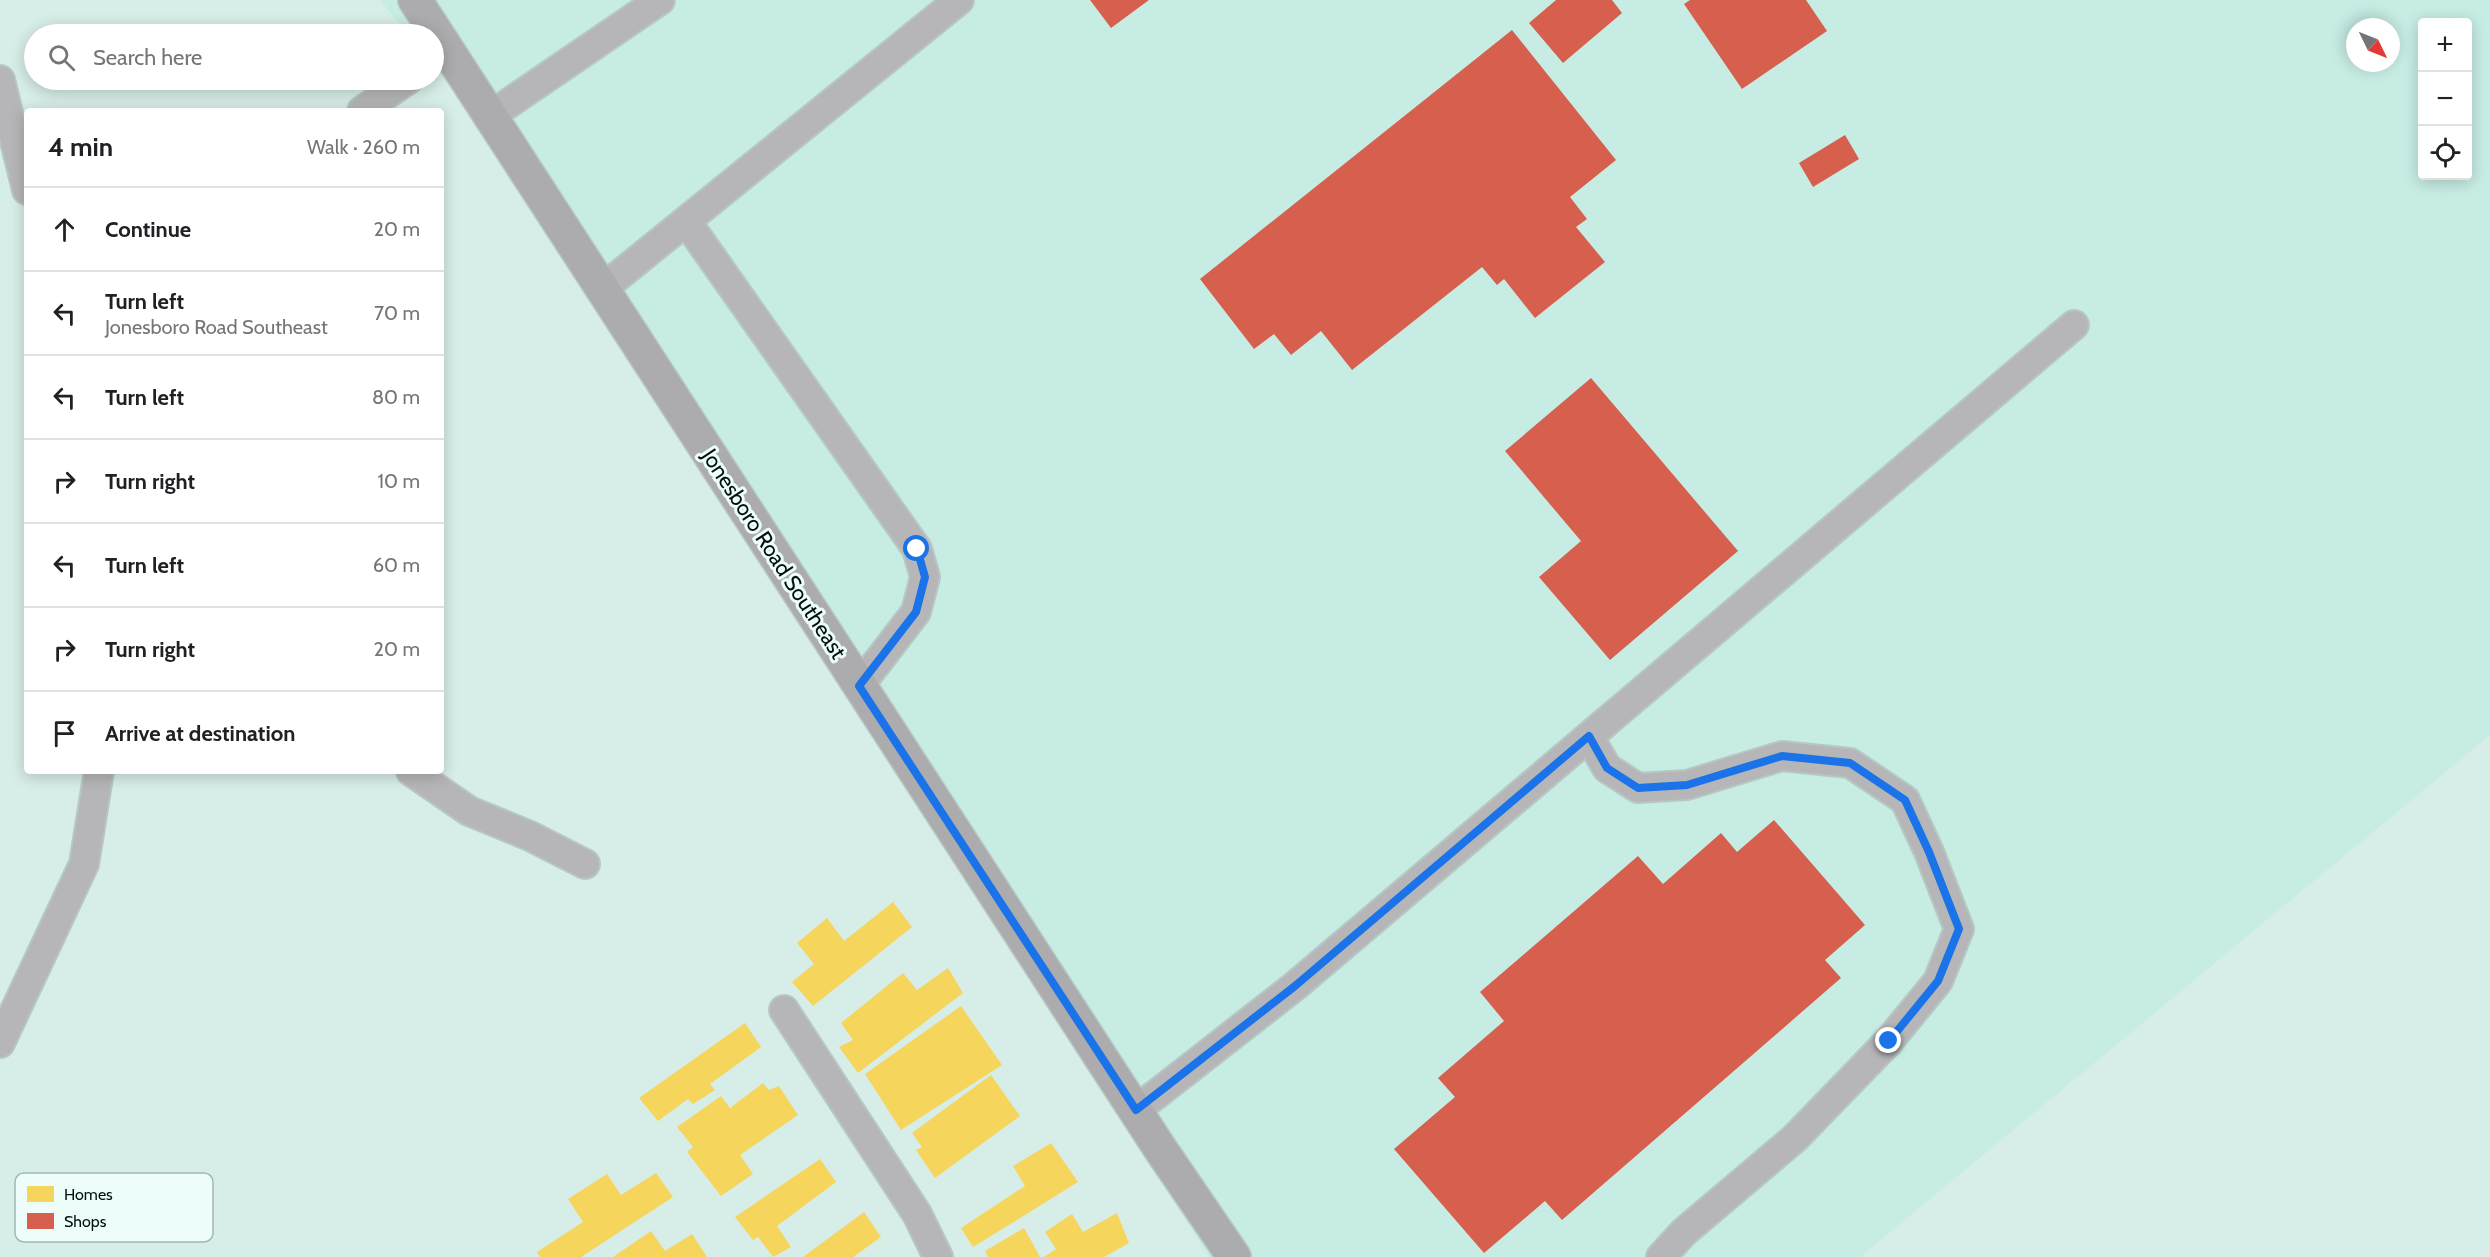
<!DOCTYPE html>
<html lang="en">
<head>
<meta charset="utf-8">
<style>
  body { margin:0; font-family:Cabin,sans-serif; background:#f6f6f6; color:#202124 }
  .controls { position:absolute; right:18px; top:18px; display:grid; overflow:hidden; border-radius:6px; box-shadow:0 3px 15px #0003 }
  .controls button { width:54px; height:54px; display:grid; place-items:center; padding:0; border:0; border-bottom:2px solid #e0e0e0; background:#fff; color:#202124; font:30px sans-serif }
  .compass { position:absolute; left:2346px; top:18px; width:54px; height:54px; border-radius:50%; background:#fff; box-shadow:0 3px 15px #0003; rotate:133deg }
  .stop { position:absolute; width:18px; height:18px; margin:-14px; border:4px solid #1a73e8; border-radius:50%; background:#fff }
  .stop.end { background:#1a73e8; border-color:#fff; box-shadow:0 2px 6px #0008 }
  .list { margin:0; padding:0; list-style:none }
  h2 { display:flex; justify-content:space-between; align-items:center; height:78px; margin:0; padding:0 24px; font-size:26px }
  h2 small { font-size:20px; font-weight:400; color:#757577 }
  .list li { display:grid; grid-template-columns:39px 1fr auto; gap:18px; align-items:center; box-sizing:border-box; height:84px; padding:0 24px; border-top:2px solid #e0e0e0 }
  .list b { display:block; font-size:22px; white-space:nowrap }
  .list p { margin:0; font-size:20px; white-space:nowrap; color:#757577 }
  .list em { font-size:20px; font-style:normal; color:#757577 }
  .icon { flex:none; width:33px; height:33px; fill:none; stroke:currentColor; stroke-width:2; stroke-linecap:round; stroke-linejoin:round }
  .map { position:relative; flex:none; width:2490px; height:1257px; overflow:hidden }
  .search { position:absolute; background:#fff; box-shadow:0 3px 15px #0003; left:24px; top:24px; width:420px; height:66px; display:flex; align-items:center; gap:15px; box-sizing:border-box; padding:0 21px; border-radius:33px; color:#757577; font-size:22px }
  .panel { position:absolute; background:#fff; box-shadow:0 3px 15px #0003; left:24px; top:108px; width:420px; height:666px; border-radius:6px }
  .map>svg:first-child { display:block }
</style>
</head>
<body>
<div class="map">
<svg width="2490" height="1257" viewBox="0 0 2490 1257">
  <rect width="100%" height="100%" fill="#d7ede8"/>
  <!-- built -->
  <path fill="#c6ece4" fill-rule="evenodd" d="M 380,0 L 2490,0 L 2490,735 L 1860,1257 L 1209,1257 L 531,186 L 434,66 L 434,34 L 408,34 ZM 2422,22 L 2468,22 L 2468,176 L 2422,176 ZM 2355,27 L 2391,27 L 2391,63 L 2355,63 Z"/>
  <!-- homes -->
  <path fill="#f6d55c" d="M 893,902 L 912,927 L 813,1006 L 792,982 L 814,964 L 797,943 L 827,918 L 844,941 Z
    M 948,968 L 963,993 L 858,1073 L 839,1047 L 853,1040 L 841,1023 L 903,973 L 917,990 Z
    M 961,1006 L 1002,1065 L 901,1130 L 865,1074 Z
    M 745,1023 L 761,1047 L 710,1084 L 715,1090 L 693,1104 L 688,1099 L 658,1121 L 639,1098 Z
    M 991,1075 L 1020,1116 L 935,1178 L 916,1150 L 922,1147 L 912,1133 Z
    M 763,1083 L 769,1090 L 779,1086 L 798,1115 L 740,1155 L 753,1174 L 721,1196 L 687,1152 L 693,1147 L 677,1127 L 721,1096 L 730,1108 Z
    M 1051,1143 L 1078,1182 L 973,1247 L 961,1228 L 1025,1186 L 1013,1166 Z
    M 820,1159 L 836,1182 L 777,1226 L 791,1247 L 773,1257 L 758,1237 L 753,1240 L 735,1217 Z
    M 656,1173 L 673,1197 L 581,1257 L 540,1257 L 537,1252 L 583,1222 L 568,1199 L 607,1174 L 621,1195 Z
    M 864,1212 L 881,1237 L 853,1257 L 803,1257 Z
    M 1117,1213 L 1129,1243 L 1104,1257 L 1044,1257 L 1056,1249 L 1045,1232 L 1072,1214 L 1083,1232 Z
    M 1024,1228 L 1040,1257 L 988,1257 L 985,1251 Z
    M 651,1231 L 665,1251 L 692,1234 L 707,1257 L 613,1257 Z"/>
  <!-- shops -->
  <path fill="#d6604d" d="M 1090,0 L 1149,0 L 1111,28 Z
    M 1556,0 L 1612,0 L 1622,13 L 1563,63 L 1529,23 Z
    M 1690,0 L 1806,0 L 1827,31 L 1742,89 L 1684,4 Z
    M 1512,30 L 1616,160 L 1570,197 L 1587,219 L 1576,227 L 1605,262 L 1535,318 L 1504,279 L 1497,285 L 1482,267 L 1352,370 L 1321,331 L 1291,355 L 1274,334 L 1254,349 L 1200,279 Z
    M 1845,135 L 1859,159 L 1813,187 L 1799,163 Z
    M 1591,378 L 1738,551 L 1610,660 L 1539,577 L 1581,541 L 1505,451 Z
    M 1774,820 L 1865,925 L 1825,960 L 1841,978 L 1562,1220 L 1545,1201 L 1484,1253 L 1394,1149 L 1455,1097 L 1438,1078 L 1504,1021 L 1480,992 L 1638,856 L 1663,884 L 1721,833 L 1737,852 Z"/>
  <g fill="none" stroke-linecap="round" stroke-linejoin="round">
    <defs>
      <path id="service" d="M 0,80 L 27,190
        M 362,111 L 407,80
        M 490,116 L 660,0
        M 686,221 L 917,549 L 925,577 L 916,612 L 859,686
        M 602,289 L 959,0
        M 1589,737 L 1607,768 L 1638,788 L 1687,785 L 1782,756 L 1850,763 L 1905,800 L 1929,852 L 1959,929 L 1938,981 L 1889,1041 L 1795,1138 L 1684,1232 L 1661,1257
        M 411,771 L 469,811 L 530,836 L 585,864
        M 784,1010 L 917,1214 L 938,1257
        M 0,1043 L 84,864 L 99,771
        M 1135,1111 L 1295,986 L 2074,325"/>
      <path id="secondary" d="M 415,0 L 1159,1147 L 1234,1257"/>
    </defs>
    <!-- service casing -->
    <use href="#service" stroke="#b7c8c4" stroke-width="32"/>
    <!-- secondary casing -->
    <use href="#secondary" stroke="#b7c8c4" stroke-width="36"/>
    <!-- service -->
    <use href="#service" stroke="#b6b6b8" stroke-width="28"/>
    <!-- secondary -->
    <use href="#secondary" stroke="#acacae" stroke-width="33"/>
  </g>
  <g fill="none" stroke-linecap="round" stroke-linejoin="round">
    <!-- route -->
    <path stroke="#1a73e8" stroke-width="8" d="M 917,549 L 925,577 L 916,612 L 859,686 L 1136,1110 L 1295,986 L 1589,736 L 1607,768 L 1638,788 L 1687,785 L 1782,756 L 1850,763 L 1905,800 L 1929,852 L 1959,929 L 1938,981 L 1889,1041"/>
  </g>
  <g text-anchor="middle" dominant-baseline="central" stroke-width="6" stroke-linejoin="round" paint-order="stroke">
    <!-- street labels -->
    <g font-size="22" fill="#03100d" stroke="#edfefa">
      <text transform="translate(774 554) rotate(57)">Jonesboro Road Southeast</text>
    </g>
  </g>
  <!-- legend -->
  <rect x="15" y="1173" width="198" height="69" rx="9" fill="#edfefa" stroke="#a7b7b3" stroke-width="1.5"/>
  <rect x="27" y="1186" width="27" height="16" fill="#f6d55c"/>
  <rect x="27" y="1213" width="27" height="16" fill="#d6604d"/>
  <g font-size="16" fill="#03100d">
    <text x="64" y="1200">Homes</text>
    <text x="64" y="1227">Shops</text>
  </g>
</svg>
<div class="controls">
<button>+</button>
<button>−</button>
<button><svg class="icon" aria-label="locate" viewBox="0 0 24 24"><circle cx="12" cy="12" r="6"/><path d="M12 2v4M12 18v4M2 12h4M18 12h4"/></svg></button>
</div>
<svg class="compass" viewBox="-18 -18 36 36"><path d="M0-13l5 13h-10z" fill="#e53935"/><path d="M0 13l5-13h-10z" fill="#757577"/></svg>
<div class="stop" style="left:917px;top:549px"></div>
<div class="stop end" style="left:1889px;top:1041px"></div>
<div class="search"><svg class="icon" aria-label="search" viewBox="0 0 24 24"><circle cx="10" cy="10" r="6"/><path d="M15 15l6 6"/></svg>Search here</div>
<section class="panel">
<h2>4 min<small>Walk · 260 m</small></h2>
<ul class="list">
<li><svg class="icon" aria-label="ahead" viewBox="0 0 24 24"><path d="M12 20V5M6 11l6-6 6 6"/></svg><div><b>Continue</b></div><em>20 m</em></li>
<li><svg class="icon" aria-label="left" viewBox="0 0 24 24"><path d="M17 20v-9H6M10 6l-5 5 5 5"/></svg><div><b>Turn left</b><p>Jonesboro Road Southeast</p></div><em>70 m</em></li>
<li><svg class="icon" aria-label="left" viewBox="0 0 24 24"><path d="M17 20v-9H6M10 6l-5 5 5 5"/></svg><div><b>Turn left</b></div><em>80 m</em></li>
<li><svg class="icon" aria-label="right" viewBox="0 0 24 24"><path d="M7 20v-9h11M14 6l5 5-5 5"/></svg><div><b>Turn right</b></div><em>10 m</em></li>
<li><svg class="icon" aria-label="left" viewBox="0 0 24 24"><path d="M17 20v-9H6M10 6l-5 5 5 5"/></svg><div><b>Turn left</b></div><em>60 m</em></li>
<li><svg class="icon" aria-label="right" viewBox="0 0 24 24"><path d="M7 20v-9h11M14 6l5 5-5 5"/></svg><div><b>Turn right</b></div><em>20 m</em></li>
<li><svg class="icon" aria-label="arrive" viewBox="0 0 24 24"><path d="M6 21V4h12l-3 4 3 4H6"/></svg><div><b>Arrive at destination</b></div></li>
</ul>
</section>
</div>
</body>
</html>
